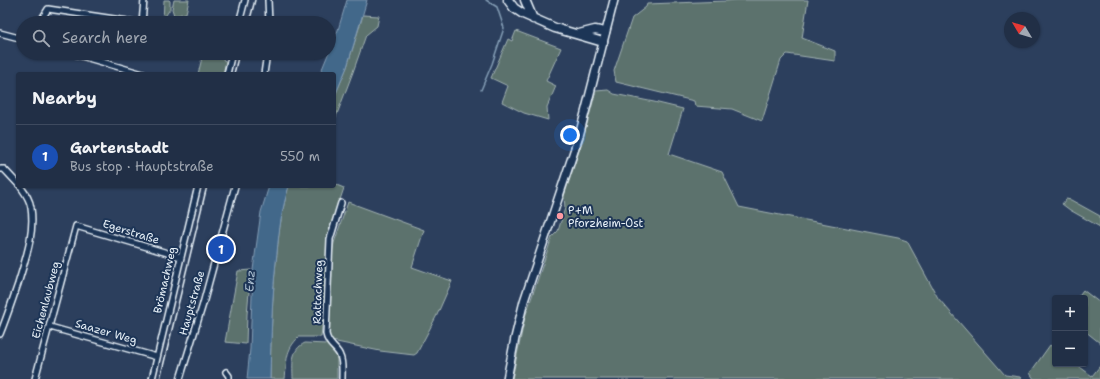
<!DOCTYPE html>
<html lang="en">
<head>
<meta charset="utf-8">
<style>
  body { margin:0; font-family:"Shantell Sans",sans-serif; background:#29374d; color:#f1f3f6 }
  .controls { position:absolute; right:12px; bottom:12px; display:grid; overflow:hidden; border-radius:4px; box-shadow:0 1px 3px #0004 }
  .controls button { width:36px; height:36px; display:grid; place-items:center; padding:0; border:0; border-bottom:1px solid #3e4a5f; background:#212f46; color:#f1f3f6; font:20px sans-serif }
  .compass { position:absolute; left:1004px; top:12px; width:36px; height:36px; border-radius:50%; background:#212f46; box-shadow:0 1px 3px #0004; rotate:308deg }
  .you { position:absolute; left:570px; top:135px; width:14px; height:14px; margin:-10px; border:3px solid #fff; border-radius:50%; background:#1a73e8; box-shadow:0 0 0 6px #1a73e833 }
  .badge { display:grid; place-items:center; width:26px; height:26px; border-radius:50%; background:#ff9aa2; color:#fff; font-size:13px; font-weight:700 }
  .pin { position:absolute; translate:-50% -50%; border:2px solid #fff; box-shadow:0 1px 4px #0006 }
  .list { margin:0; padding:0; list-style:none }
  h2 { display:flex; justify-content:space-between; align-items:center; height:52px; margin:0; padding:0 16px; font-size:17px }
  h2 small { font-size:13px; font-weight:400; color:#a2a9b3 }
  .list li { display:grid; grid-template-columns:26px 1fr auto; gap:12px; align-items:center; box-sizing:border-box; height:64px; padding:0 16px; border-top:1px solid #3e4a5f }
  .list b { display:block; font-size:15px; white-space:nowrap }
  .list p { margin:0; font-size:13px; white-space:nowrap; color:#a2a9b3 }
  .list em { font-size:13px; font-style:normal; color:#a2a9b3 }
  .icon { flex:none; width:22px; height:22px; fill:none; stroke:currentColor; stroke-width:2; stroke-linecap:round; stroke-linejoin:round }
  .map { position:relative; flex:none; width:1100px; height:379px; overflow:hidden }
  .search { position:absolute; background:#212f46; box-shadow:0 1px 3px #0004; left:16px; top:16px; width:320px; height:44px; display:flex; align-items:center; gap:10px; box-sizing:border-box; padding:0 14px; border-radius:22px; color:#a2a9b3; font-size:15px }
  .panel { position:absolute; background:#212f46; box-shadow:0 1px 3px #0004; left:16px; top:72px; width:320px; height:116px; border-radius:4px }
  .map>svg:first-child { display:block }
</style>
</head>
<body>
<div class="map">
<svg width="1100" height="379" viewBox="0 0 1100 379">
  <rect width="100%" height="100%" fill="#2c3f5d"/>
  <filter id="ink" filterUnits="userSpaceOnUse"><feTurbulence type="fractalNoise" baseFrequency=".025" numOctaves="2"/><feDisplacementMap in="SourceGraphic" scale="8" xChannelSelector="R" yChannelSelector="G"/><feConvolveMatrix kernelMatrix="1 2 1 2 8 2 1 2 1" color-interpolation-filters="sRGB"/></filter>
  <g filter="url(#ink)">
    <!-- green -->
    <path fill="#5c726d" stroke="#a2b2b2" d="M 164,0 L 169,0 L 170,1 L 170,9 L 164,18 L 164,23 L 163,22 Z
      M 174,0 L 189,0 L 186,13 L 177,15 L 174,15 L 172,9 Z
      M 737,0 L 808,0 L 802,38 L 835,51 L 835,61 L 787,54 L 781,60 L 762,121 L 732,109 L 695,106 L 694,101 L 616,82 L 614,71 L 632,18 L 646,7 L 647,4 L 726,1 Z
      M 363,15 L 379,16 L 377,26 L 366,35 L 353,72 L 334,122 L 334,98 L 347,67 Z
      M 516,31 L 561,48 L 546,81 L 556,86 L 547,107 L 548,120 L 524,113 L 502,102 L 508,86 L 491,78 L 508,39 L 512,41 Z
      M 189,53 L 226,53 L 223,60 L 226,61 L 223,74 L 198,74 L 202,58 L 189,55 Z
      M 608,90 L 614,94 L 654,102 L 683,109 L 669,154 L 722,172 L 739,207 L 898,238 L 907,241 L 938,298 L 1005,375 L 1020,377 L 1021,379 L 512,379 L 525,317 L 552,237 L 558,231 L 565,208 L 564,196 L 582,142 L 596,91 Z
      M 334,184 L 344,188 L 327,238 L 326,285 L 321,337 L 299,337 C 285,350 287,361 285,379 L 270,379 C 271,337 272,295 277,253 C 279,230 282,208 289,186 L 334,186 Z
      M 1066,199 L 1071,200 L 1100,216 L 1100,227 L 1070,210 L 1062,204 Z
      M 348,202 L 424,230 L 412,267 L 452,281 L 437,315 L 417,353 L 414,355 L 380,351 L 327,340 L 329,268 L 334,243 Z
      M 251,270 L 247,314 L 246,344 L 225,342 L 238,271 Z
      M 1083,290 L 1100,303 L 1100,343 L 1085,331 L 1085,298 L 1077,298 Z
      M 305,343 L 326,344 L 337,357 L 337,379 L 293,379 C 293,365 290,350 305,343 Z
      M 1050,345 L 1055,349 L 1055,364 L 1076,364 L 1092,376 L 1100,366 L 1100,379 L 1034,379 L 1030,373 Z"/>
    <!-- water -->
    <path fill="#42678a" stroke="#849eb6" d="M 347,0 L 367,0 L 347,67 L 334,98 L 334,74 L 320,74 L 338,30 Z
      M 269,186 L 289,186 C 282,208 279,230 277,253 C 272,295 271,337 270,379 L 247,379 L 250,349 L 253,270 L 261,212 Z"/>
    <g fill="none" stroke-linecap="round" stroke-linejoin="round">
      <!-- stream -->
      <path stroke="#849eb6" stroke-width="1.5" d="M 481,90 L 492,64 L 504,28 L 497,7 L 486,0"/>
      <defs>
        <path id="minor" d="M 268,0 L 269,23
          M 42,23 L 43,17 L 48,9 L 141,23
          M 142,23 L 144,0
          M 239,23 L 245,0
          M 0,33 L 23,39
          M 71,53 L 143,74
          M 227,74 L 232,53
          M 264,74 L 267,53
          M 0,169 L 4,169 L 18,184
          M 341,203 L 330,239 L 326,334 C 328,346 337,347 340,356 C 343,362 342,372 342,379
          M 50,327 L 157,357
          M 0,334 C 7,317 12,301 18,284 C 25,260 35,234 31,208 C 30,199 25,193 20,186
          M 226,372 L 229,376 L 229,379
          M 35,379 L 76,226 L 181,257
          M 152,379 L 198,186
          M 180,379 L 203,304 L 235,186"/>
        <path id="major" d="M 507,379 L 515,338 L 524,301 L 579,136 L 614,0"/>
        <path id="highway" d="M 508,0 L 514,8 L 523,14 L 555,28 L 603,42
          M 525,0 L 533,19
          M 579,34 L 595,30 L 605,32"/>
      </defs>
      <!-- minor casing -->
      <use href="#minor" stroke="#e8f1f8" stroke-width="8"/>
      <!-- major casing -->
      <use href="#major" stroke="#e8f1f8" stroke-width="10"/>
      <!-- highway casing -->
      <use href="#highway" stroke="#e8f1f8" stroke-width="11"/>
      <!-- minor -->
      <use href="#minor" stroke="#1d3557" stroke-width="5"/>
      <!-- major -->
      <use href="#major" stroke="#1d3557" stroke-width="7"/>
      <!-- highway -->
      <use href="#highway" stroke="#1d3557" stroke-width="8"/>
      <!-- rail -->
      <path stroke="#e8f1f8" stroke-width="1.5" d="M 249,23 L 255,0
        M 234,74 L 239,53
        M 160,379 L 207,186"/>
    </g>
  </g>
  <!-- markers -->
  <circle fill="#ff9aa2" stroke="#1d3557" stroke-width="1.5" cx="560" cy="216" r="4"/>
  <g text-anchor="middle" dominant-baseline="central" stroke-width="4" stroke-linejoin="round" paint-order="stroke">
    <!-- poi labels -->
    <g font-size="11" fill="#e8f1f8" stroke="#1d3557" text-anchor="start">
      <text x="568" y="210">P+M<tspan x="568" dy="13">Pforzheim-Ost</tspan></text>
    </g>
    <!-- street labels -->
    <g font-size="11" fill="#e8f1f8" stroke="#1d3557">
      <text transform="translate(131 232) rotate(17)">Egerstraße</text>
      <text transform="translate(165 280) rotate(-77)">Brömachweg</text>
      <text transform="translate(318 292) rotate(-88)">Rattachweg</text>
      <text transform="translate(46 300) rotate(-75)">Eichenlaubweg</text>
      <text transform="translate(192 303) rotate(-74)">Hauptstraße</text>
      <text transform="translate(106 332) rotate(16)">Saazer Weg</text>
    </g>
    <!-- water labels -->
    <g font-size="12" font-style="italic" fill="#aec1d2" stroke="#1d3557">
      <text transform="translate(250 281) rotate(-86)">Enz</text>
    </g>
  </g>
</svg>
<div class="controls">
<button>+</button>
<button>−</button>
</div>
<svg class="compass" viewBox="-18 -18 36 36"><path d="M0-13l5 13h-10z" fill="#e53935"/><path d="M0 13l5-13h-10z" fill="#a2a9b3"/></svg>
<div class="you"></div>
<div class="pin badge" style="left:221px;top:249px;background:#1a4fb4">1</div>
<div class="search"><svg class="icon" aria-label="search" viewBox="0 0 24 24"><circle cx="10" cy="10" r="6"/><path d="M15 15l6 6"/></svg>Search here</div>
<section class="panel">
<h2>Nearby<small></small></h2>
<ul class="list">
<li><span class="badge" style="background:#1a4fb4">1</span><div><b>Gartenstadt</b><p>Bus stop · Hauptstraße</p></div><em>550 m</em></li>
</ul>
</section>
</div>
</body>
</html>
